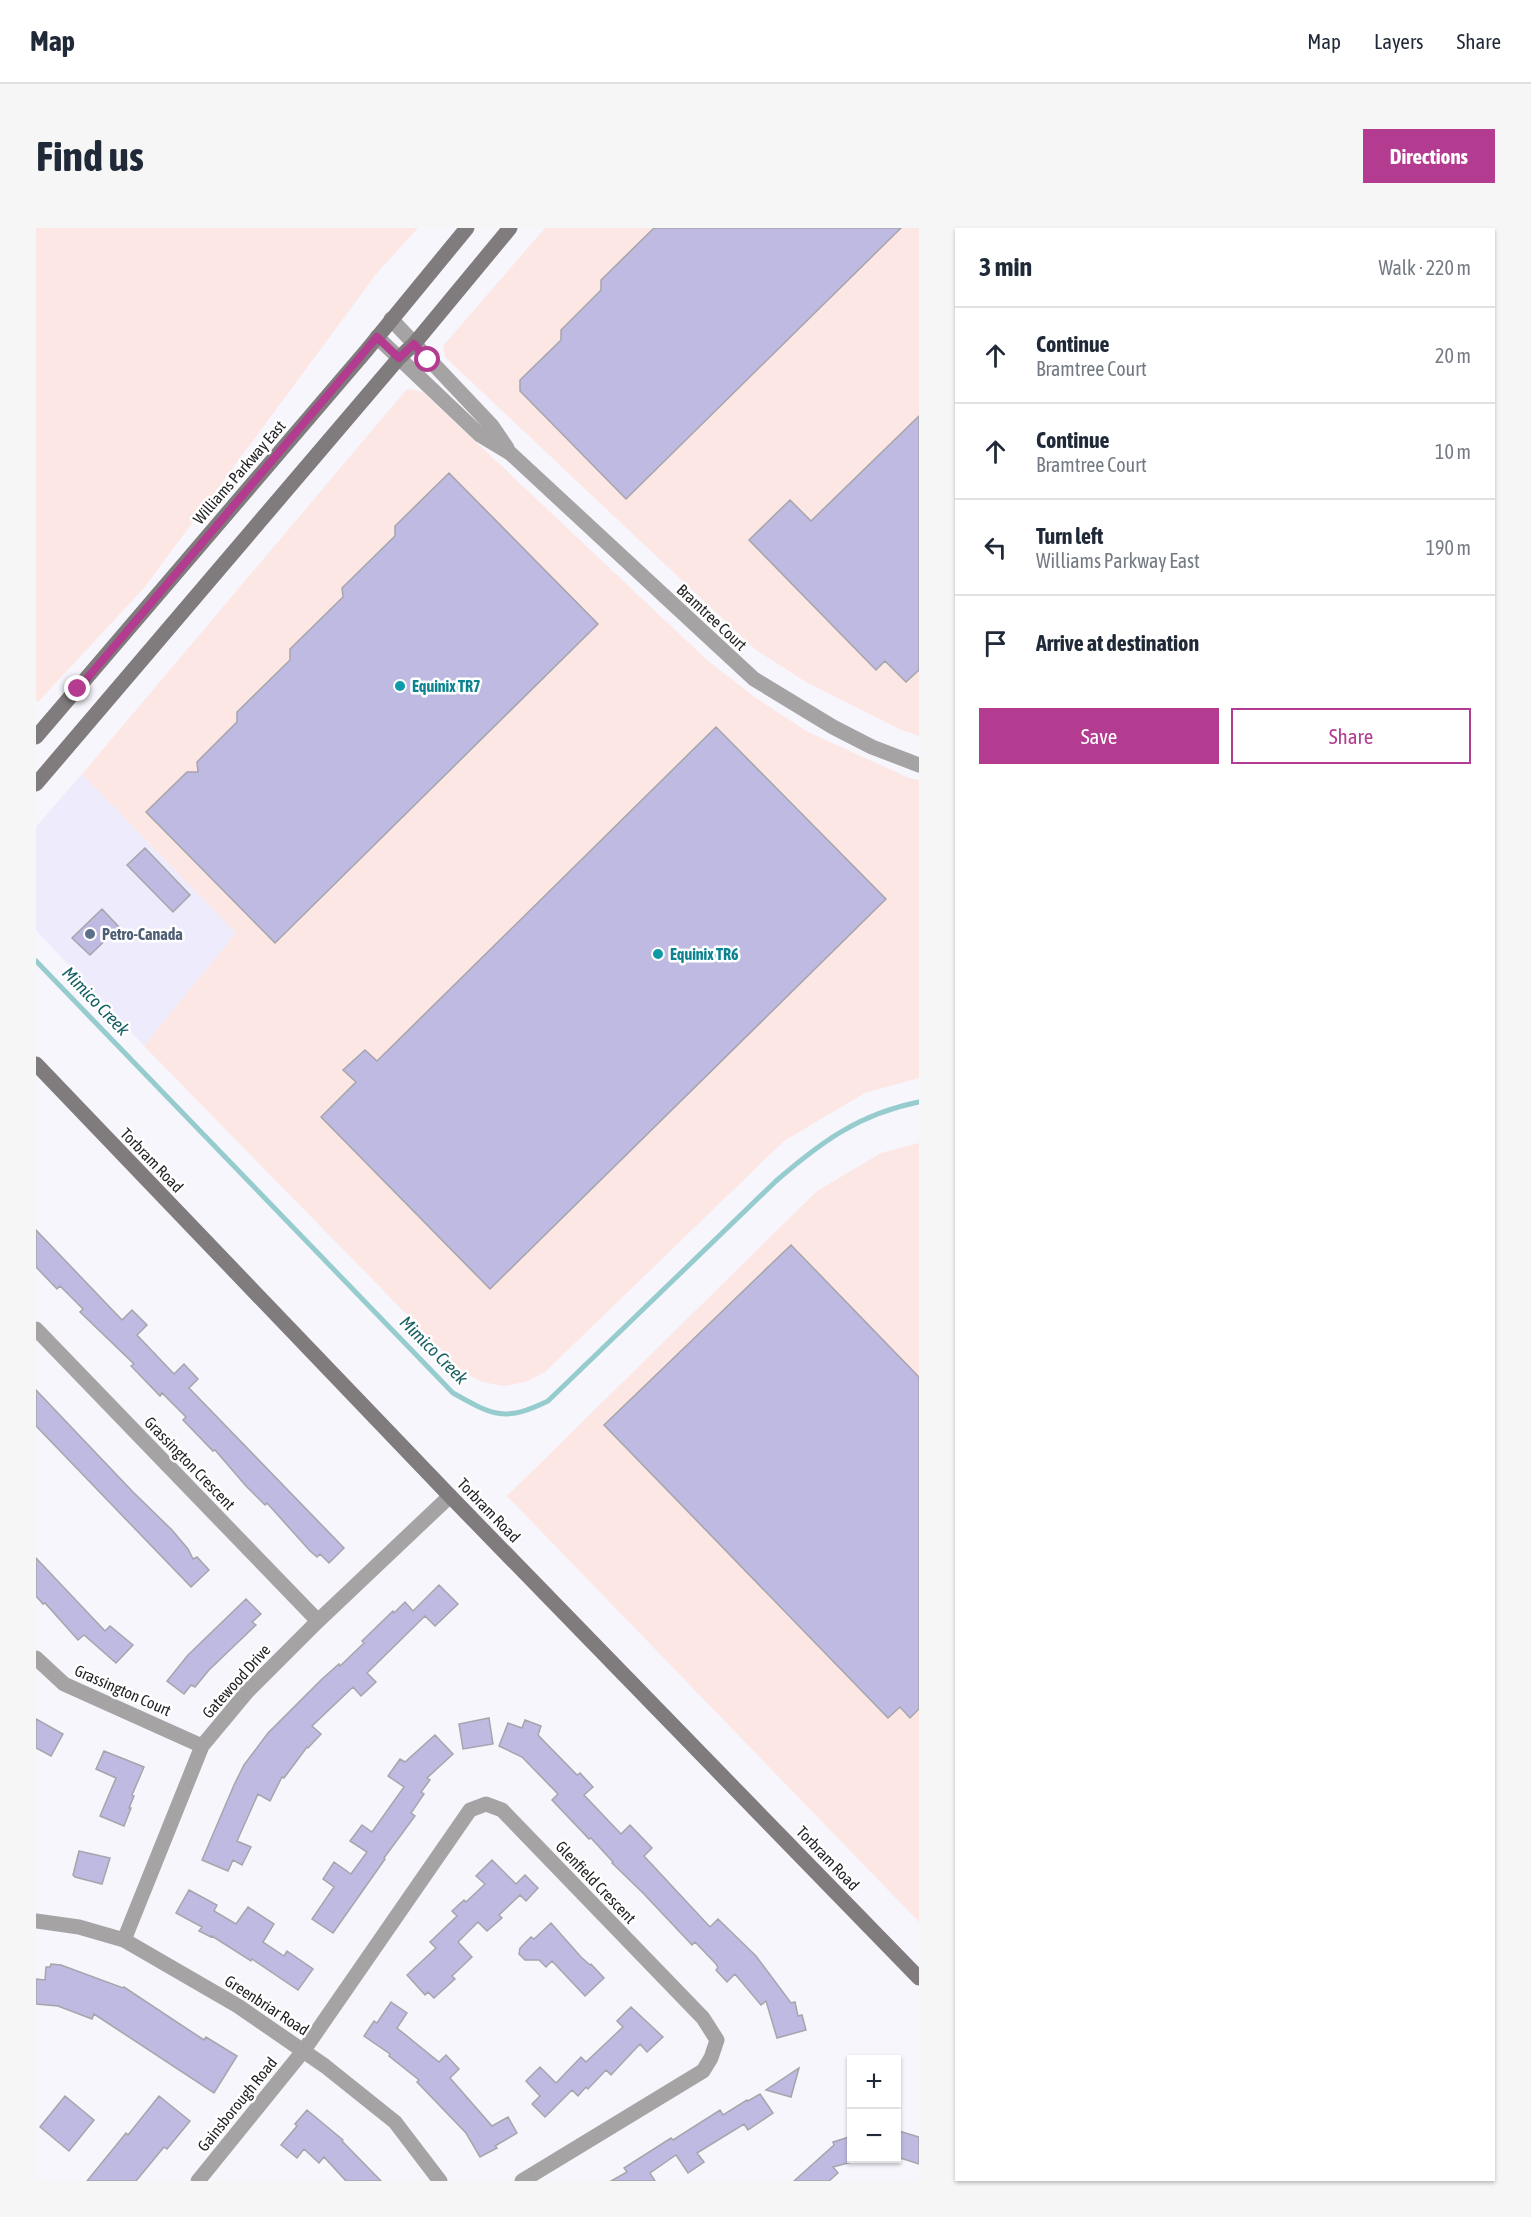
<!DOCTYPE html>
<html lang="en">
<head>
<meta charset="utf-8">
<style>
  body { margin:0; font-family:"Asap Condensed",sans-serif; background:#f6f6f7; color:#1f2937 }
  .controls { position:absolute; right:18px; bottom:18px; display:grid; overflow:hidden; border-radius:0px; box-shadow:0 2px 4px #0004 }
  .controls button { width:54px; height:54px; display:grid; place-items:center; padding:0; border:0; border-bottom:2px solid #e0e1e3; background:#fff; color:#1f2937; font:30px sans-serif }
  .stop { position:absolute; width:18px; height:18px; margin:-14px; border:4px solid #b33b90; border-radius:50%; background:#fff }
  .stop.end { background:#b33b90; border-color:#fff; box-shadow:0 2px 6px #0008 }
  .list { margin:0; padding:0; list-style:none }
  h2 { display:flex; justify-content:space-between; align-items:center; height:78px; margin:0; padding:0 24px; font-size:26px }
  h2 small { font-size:20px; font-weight:400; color:#747a83 }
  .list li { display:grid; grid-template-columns:39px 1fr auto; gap:18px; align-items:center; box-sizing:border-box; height:96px; padding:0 24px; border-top:2px solid #e0e1e3 }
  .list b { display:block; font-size:22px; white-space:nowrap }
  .list p { margin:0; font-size:20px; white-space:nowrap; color:#747a83 }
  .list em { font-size:20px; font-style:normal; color:#747a83 }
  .actions { display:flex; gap:12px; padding:18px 24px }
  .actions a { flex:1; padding:14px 0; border:2px solid #b33b90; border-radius:0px; text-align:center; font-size:21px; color:#b33b90 }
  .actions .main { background:#b33b90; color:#fff }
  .icon { flex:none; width:33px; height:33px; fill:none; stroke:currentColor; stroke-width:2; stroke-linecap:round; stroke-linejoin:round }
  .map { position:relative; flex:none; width:883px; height:1953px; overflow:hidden; border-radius:0px }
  header { display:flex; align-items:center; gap:36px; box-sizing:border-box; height:84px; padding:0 30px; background:#fff; border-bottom:2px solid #e0e1e3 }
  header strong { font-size:28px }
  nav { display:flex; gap:33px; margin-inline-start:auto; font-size:21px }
  .intro { display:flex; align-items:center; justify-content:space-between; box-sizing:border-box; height:144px; padding:0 36px }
  h1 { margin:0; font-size:42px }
  .button { padding:15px 27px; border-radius:0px; background:#b33b90; color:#fff; font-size:21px; font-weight:700 }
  main { display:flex; gap:36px; padding:0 36px }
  aside { flex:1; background:#fff; border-radius:0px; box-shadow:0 2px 4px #0004 }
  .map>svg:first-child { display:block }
</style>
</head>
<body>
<header>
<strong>Map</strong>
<nav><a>Map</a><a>Layers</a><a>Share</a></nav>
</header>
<div class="intro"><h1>Find us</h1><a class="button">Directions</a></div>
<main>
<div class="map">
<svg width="883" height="1953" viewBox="0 0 883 1953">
  <rect width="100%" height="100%" fill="#f6f6fc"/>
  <!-- commercial -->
  <path fill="#edebfc" d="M 46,546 L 200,705 L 108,818 L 0,702 L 0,599 Z"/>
  <!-- industrial -->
  <path fill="#fde7e5" d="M 0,0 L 382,0 L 341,45 L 108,360 L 2,474 L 0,472 Z
    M 509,0 L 883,0 L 883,508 L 863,501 L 770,454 L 720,422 L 409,129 L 407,118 Z
    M 374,161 L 387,164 L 671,432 L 717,468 L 772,504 L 873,550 L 883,552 L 883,850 L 829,865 L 748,913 L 509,1144 L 489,1154 L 468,1158 L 446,1154 L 427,1144 L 108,818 L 200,705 L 46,546 L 370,162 Z
    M 883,915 L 883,1694 L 471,1268 L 781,963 L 845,925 Z"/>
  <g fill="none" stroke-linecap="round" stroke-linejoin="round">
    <!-- stream -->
    <path stroke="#97ccce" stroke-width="5" d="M 0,733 L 417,1165 C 458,1188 469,1194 512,1173 L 740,953 C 785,914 823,886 883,874"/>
  </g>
  <!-- building -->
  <path fill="#bebae2" stroke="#a5a5ab" stroke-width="1.5" d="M 618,0 L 865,0 L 590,271 L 484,163 L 484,152 L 525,112 L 525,102 L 565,62 L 565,52 Z
    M 883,188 L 883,442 L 870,454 L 849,433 L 840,442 L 713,312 L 754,272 L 775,293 Z
    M 413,245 L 562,396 L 239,715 L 110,584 L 151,544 L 162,544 L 161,534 L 201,494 L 201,484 L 254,432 L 254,421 L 307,369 L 306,360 L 359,308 L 359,298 Z
    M 680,499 L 850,671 L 454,1061 L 285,889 L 320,854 L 307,842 L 329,822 L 341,833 Z
    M 109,620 L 154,667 L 137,684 L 91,637 Z
    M 66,681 L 83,699 L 54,727 L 36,710 Z
    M 0,1002 L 86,1092 L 96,1082 L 111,1097 L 101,1107 L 138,1146 L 148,1136 L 162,1151 L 153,1160 L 308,1320 L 293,1335 L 284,1326 L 281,1329 L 274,1323 L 231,1275 L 229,1277 L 210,1258 L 179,1222 L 177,1223 L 147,1192 L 150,1189 L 126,1165 L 124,1168 L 95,1138 L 98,1136 L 44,1084 L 47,1081 L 24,1058 L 21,1061 L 0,1039 Z
    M 755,1017 L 883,1149 L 883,1481 L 874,1490 L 864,1479 L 852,1490 L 568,1197 Z
    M 0,1162 L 97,1264 L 136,1302 L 152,1321 L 157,1331 L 161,1329 L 173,1342 L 155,1359 L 0,1198 Z
    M 0,1330 L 69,1403 L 74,1398 L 97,1417 L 80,1435 L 48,1407 L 42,1412 L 9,1375 L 7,1376 L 0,1368 Z
    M 403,1357 L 422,1376 L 399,1398 L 389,1388 L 331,1445 L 340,1454 L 325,1468 L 317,1459 L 276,1498 L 285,1506 L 272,1520 L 271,1519 L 248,1550 L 246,1549 L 234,1573 L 222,1566 L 201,1613 L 215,1619 L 206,1637 L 197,1632 L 192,1643 L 166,1632 L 198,1557 L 208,1537 L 232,1505 L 286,1451 L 303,1436 L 304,1438 L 328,1415 L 326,1413 L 357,1383 L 358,1385 L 369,1374 L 377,1383 Z
    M 210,1371 L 225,1386 L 216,1394 L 220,1397 L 173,1442 L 159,1459 L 155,1457 L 148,1466 L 131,1453 L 152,1427 Z
    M 453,1490 L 457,1516 L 427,1521 L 423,1496 Z
    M 0,1491 L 27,1506 L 15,1528 L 0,1520 Z
    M 489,1492 L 505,1498 L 502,1507 L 541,1547 L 544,1545 L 557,1559 L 548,1567 L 585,1606 L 594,1597 L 616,1620 L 608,1628 L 674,1699 L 682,1691 L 720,1728 L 755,1775 L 759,1774 L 762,1788 L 766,1787 L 770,1802 L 741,1810 L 730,1773 L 725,1777 L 699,1746 L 691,1754 L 680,1742 L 682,1740 L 680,1736 L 659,1714 L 656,1717 L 606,1664 L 576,1635 L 577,1634 L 555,1610 L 553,1611 L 516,1572 L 522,1566 L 486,1529 L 463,1518 L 472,1495 L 486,1500 Z
    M 399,1507 L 417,1526 L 391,1550 L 394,1552 L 385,1564 L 388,1566 L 375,1585 L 379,1588 L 348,1630 L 349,1631 L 297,1705 L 276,1691 L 298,1659 L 287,1651 L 298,1634 L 315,1646 L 331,1624 L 314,1613 L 326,1597 L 336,1604 L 368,1559 L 352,1548 L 364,1531 L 369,1534 Z
    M 68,1523 L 108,1539 L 96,1567 L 98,1568 L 93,1580 L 95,1580 L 88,1598 L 64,1588 L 80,1550 L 60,1541 Z
    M 43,1623 L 74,1630 L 66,1656 L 39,1649 L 37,1647 Z
    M 456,1632 L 480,1656 L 489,1647 L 502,1660 L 490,1673 L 484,1667 L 463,1687 L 466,1690 L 451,1703 L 442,1694 L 422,1714 L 436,1729 L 416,1748 L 419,1751 L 398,1770 L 392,1764 L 389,1767 L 371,1747 L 400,1720 L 394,1714 L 421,1688 L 416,1683 L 428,1672 L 430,1674 L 449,1656 L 440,1648 Z
    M 153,1662 L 181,1677 L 178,1683 L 200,1696 L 212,1679 L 238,1696 L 227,1714 L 248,1728 L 251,1723 L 277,1741 L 262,1762 L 216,1731 L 215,1733 L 176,1708 L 175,1709 L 163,1703 L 166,1699 L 140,1685 Z
    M 515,1695 L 545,1729 L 554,1737 L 555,1736 L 568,1750 L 549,1768 L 516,1733 L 510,1739 L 503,1732 L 489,1732 L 483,1726 L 484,1720 L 495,1709 L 498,1711 Z
    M 15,1736 L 25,1737 L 87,1760 L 88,1759 L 168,1812 L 170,1809 L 201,1828 L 178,1865 L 58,1786 L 56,1791 L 22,1778 L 0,1776 L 0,1751 L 9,1752 L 10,1739 L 14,1739 Z
    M 355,1774 L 371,1785 L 361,1800 L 403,1834 L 410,1827 L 423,1841 L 414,1850 L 456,1898 L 472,1889 L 481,1905 L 459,1918 L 461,1920 L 444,1929 L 430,1905 L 381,1854 L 383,1852 L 353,1828 L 354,1826 L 328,1808 L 338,1793 L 341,1795 Z
    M 595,1779 L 627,1809 L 611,1824 L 604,1816 L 575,1847 L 570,1842 L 552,1861 L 550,1859 L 542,1868 L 536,1862 L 509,1889 L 496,1876 L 504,1868 L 490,1853 L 504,1839 L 520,1855 L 545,1829 L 550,1834 L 587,1799 L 581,1793 Z
    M 763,1840 L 755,1869 L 730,1862 Z
    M 724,1866 L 737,1885 L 712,1902 L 708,1896 L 661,1925 L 668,1934 L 652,1945 L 640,1927 L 614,1945 L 619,1953 L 575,1953 L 591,1944 L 588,1940 L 635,1910 L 637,1912 L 684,1882 L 687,1887 L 711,1872 L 712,1873 Z
    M 29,1868 L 58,1892 L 33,1923 L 4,1899 Z
    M 123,1868 L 154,1893 L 131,1921 L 128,1919 L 100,1953 L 51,1953 L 90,1905 L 92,1907 Z
    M 271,1882 L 307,1912 L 306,1913 L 345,1953 L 310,1953 L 288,1929 L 283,1935 L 268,1921 L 261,1930 L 245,1917 L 261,1898 L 259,1896 Z
    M 863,1903 L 883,1909 L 883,1936 L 861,1929 L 861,1911 Z
    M 816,1908 L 816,1934 L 797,1939 L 802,1945 L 793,1953 L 758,1953 L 798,1917 L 797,1914 Z"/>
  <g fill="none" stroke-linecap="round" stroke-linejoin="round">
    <!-- minor -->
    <path stroke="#a6a3a4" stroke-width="15" d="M 355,91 L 456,198 L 471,220
      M 341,109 L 444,207 L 474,225 L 718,451 L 797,499 L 836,519 L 883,537
      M 0,1101 L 282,1393
      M 0,1430 L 28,1456 L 166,1518
      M 0,1693 L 43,1699 L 88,1712 L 202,1778 L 289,1838 L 359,1894 L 404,1953
      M 88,1712 L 166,1518 L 211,1464 L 282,1393 L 414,1268
      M 162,1953 L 268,1822 L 434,1582 L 450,1576 L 466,1582 L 667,1790 L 681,1812 L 675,1830 L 667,1843 L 486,1953"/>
    <!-- secondary -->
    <path stroke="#807b7c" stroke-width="15" d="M 0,509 L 330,123 L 431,0
      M 0,556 L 363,130 L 378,116 L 474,0
      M 0,836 L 414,1268 L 883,1750"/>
  </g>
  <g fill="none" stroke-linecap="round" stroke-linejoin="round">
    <!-- route -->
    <path stroke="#b33b90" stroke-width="8" d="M 42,461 L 341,109 L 363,130 L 378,116 L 392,132"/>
  </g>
  <!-- markers -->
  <g fill="#0f9aa8" stroke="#fff" stroke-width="2">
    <circle cx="364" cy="458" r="6"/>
    <circle cx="622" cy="726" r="6"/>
  </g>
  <circle fill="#5c6f8a" stroke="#fff" stroke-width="2" cx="54" cy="706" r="6"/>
  <g text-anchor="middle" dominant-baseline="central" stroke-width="5" stroke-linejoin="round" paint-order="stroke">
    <!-- street labels -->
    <g font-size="16" fill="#242326" stroke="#fff">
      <text transform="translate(203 244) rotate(-49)">Williams Parkway East</text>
      <text transform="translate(676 389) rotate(43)">Bramtree Court</text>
      <text transform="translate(116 932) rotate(46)">Torbram Road</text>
      <text transform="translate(154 1235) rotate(46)">Grassington Crescent</text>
      <text transform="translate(453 1282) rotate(46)">Torbram Road</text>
      <text transform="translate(200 1453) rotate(-48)">Gatewood Drive</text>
      <text transform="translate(87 1462) rotate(24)">Grassington Court</text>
      <text transform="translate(792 1630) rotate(46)">Torbram Road</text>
      <text transform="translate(560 1654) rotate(46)">Glenfield Crescent</text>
      <text transform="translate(231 1777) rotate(33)">Greenbriar Road</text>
      <text transform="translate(201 1876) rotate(-51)">Gainsborough Road</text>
    </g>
    <!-- culture labels -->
    <g font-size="16" font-weight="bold" fill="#0d838f" stroke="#fff" text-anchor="start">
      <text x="376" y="458">Equinix TR7</text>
      <text x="634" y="726">Equinix TR6</text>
    </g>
    <!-- service labels -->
    <g font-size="16" font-weight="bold" fill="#4e5e75" stroke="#fff" text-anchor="start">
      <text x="66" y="706">Petro-Canada</text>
    </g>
    <!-- water labels -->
    <g font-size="18" font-style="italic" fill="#186163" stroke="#fff">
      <text transform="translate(60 773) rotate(46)">Mimico Creek</text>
      <text transform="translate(398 1122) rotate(45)">Mimico Creek</text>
    </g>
  </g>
</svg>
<div class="controls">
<button>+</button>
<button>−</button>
</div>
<div class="stop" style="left:392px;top:132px"></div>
<div class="stop end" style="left:42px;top:461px"></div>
</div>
<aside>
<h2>3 min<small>Walk · 220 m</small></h2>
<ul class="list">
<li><svg class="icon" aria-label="ahead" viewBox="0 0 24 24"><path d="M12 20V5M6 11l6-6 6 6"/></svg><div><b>Continue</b><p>Bramtree Court</p></div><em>20 m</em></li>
<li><svg class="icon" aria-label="ahead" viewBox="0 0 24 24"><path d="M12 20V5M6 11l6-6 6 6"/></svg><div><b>Continue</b><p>Bramtree Court</p></div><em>10 m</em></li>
<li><svg class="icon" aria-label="left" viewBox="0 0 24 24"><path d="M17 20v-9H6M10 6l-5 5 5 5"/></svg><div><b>Turn left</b><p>Williams Parkway East</p></div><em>190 m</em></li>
<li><svg class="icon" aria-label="arrive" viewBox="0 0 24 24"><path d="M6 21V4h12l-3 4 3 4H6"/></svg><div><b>Arrive at destination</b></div></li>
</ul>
<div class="actions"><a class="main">Save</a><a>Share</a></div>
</aside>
</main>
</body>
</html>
